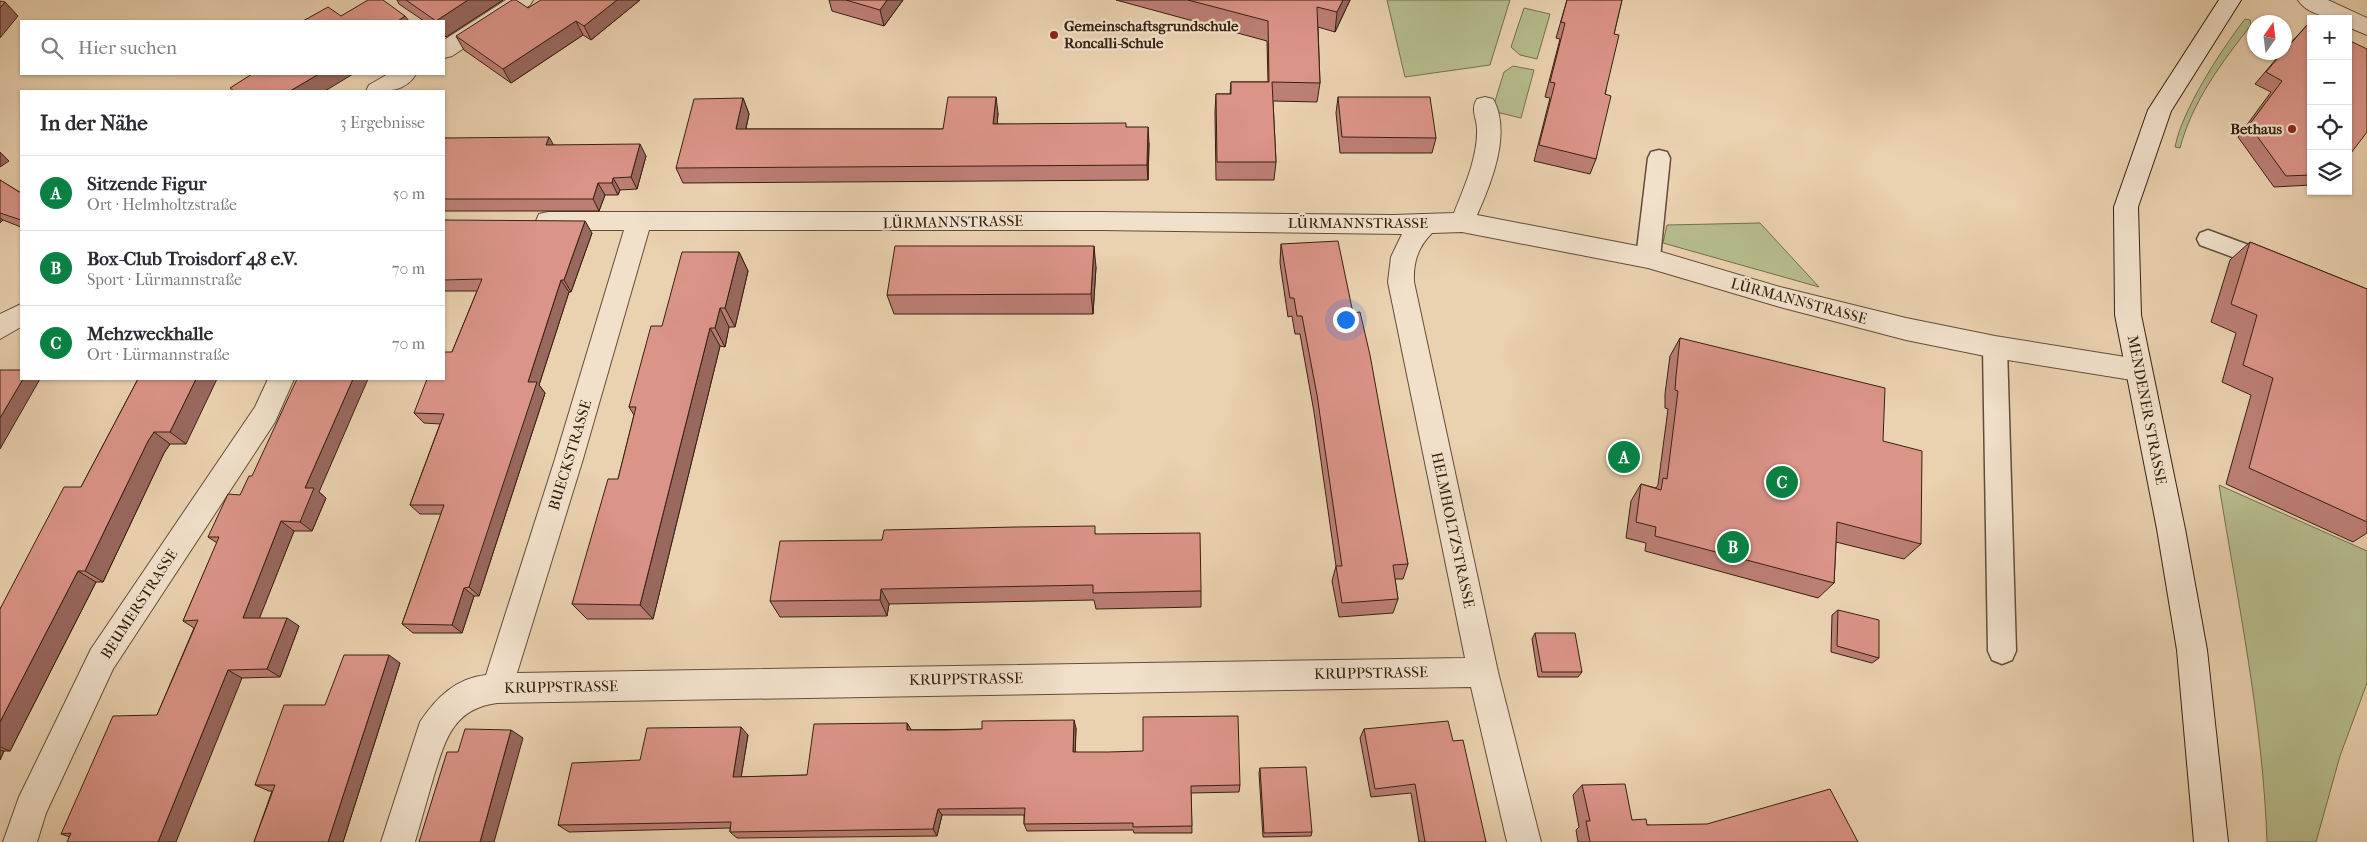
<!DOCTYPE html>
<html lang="de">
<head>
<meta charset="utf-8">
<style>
  body { margin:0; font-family:"IM FELL French Canon",serif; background:#f2f2f3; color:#2b2b33 }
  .controls { position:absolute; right:15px; top:15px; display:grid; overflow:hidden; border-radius:0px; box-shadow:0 1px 4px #0004 }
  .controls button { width:45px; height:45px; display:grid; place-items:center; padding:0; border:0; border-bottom:1px solid #e1e1e2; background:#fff; color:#2b2b33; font:25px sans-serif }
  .compass { position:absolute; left:2247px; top:15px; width:45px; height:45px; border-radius:50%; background:#fff; box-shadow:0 1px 4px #0004; rotate:14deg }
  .you { position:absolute; left:1345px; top:319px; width:18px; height:18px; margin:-12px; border:4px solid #fff; border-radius:50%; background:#1a73e8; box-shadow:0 0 0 8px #1a73e833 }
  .badge { display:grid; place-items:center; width:32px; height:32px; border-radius:50%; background:#0b8043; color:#fff; font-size:16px; font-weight:700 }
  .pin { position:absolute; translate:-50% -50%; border:2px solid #fff; box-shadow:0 1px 5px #0006 }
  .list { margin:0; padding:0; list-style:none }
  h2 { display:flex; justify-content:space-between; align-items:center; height:65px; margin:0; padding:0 20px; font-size:21px }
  h2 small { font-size:16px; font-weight:400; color:#7c7c81 }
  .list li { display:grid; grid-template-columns:32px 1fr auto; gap:15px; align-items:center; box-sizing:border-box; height:75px; padding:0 20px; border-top:1px solid #e1e1e2 }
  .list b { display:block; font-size:19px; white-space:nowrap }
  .list p { margin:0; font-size:16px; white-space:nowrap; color:#7c7c81 }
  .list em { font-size:16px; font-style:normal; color:#7c7c81 }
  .icon { flex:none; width:28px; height:28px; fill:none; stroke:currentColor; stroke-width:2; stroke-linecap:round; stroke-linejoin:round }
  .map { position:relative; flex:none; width:2367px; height:842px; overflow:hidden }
  .search { position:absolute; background:#fff; box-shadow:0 1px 4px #0004; left:20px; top:20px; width:425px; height:55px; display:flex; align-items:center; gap:12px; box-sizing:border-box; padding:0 18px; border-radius:0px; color:#7c7c81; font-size:19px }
  .panel { position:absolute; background:#fff; box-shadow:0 1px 4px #0004; left:20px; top:90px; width:425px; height:290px; border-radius:0px }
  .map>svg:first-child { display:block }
</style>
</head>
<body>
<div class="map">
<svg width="2367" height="842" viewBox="0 0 2367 842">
  <rect width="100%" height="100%" fill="#ead1af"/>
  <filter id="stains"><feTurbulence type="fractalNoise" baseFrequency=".004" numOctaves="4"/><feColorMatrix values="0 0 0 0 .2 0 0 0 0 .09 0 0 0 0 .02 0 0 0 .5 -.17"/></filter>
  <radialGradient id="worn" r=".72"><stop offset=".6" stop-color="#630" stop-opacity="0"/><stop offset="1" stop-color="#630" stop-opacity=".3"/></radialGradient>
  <!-- green -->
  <path fill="#b6bc8c" stroke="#766e4e" d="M 1387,0 L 1510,0 L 1490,65 L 1405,77 Z
    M 1524,8 L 1550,14 L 1537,59 L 1520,55 L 1511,47 Z
    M 2245,19 L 2250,20 L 2251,25 C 2222,62 2192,102 2180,148 L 2175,147 C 2182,110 2221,50 2245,19 Z
    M 1513,66 L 1534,70 L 1521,118 L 1492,111 L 1504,72 Z
    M 1760,223 L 1819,287 L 1663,243 L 1667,225 Z
    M 2219,485 L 2367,551 L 2367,683 L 2340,756 L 2316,842 L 2267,842 C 2263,722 2238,603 2219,485 Z"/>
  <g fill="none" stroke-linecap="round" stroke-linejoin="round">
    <defs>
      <path id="lane" d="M 1659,150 L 1667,152 L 1670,158 L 1660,258 L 1656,264 L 1648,267 L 1640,264 L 1636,258 L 1648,158 L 1651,152 Z
        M 2208,230 L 2281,257 L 2285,263 L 2281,269 L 2273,272 L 2200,245 L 2197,239 L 2200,233 Z
        M 1995,337 L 2004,340 L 2007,347 L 2016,651 L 2012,660 L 2002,664 L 1992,660 L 1988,651 L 1983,347 L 1986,340 Z"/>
      <path id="street" d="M 506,0 L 533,0 L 530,5 L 452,56 L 444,58 L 444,40 Z
        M 2298,0 L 2328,0 L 2367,18 L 2367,35 L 2348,27 L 2348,19 C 2332,19 2307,15 2298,0 Z
        M 388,74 L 416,74 C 405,93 385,91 366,91 L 369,85 Z
        M 1485,97 L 1493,99 C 1512,132 1491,184 1477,215 L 1648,248 L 1780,287 L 1906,318 L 1995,336 L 2138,359 L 2147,362 L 2151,370 L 2147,378 L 2138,381 L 1995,358 L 1906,340 L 1780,307 L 1648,268 L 1462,232 L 1432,233 C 1418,247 1413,262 1414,282 L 1498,672 L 1541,842 L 1507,842 L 1471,687 L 497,703 C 452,709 445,741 433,779 C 427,800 421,821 415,842 L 381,842 L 420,722 C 436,698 456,678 486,675 L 555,459 L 624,230 L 548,230 L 539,228 L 536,221 L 539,214 L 548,212 L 1100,212 L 1393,215 L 1454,213 C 1464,188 1478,157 1477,129 C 1477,118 1470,110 1477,99 ZM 649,230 L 1100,230 L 1402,234 L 1391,257 L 1388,282 L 1465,658 L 517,673 L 583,459 Z
        M 21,304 L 21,327 L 0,339 L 0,314 Z
        M 268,379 L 294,379 L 275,422 L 113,669 L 46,813 L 37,842 L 3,842 L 19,797 L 91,649 L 255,407 Z"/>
      <path id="secondary" d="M 2219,0 L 2241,0 L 2171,111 L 2138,207 L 2141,315 L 2185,529 L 2207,650 L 2228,842 L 2194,842 L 2177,650 L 2157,529 L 2115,315 L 2114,207 L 2148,110 Z"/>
    </defs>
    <!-- lane casing -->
    <use href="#lane" stroke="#644d38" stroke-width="3"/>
    <!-- street casing -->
    <use href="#street" stroke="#644d38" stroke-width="2"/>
    <!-- secondary casing -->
    <use href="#secondary" stroke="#372110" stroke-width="2"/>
    <!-- lane -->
    <use href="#lane" fill="#f1e1cb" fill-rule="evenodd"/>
    <!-- street -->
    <use href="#street" fill="#f1e1cb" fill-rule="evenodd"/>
    <!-- secondary -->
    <use href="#secondary" fill="#f1e1cb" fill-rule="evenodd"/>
  </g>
  <!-- wall -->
  <path fill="#bc7f75" stroke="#372110" d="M 397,0 L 503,0 L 446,37 L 444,35 L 444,21 L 424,21 L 399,4 Z
    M 640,0 L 591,40 L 583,35 L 511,83 L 464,50 L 456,36 L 528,8 Z
    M 829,0 L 903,0 L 884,26 L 832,11 Z
    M 1116,0 L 1350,0 L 1335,32 L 1318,27 L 1320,83 L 1317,102 L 1273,101 L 1276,162 L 1274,180 L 1216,180 L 1215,112 L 1216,94 L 1230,94 L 1231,82 L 1268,82 L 1267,41 Z
    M 1567,0 L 1622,0 L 1614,34 L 1596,159 L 1590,174 L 1534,161 L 1550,98 L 1545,97 L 1560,39 L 1556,38 Z
    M 2310,22 L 2311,22 L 2311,185 L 2274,187 L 2238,137 L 2271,92 L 2255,84 L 2282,52 L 2284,52 L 2284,50 Z
    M 1338,97 L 1436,138 L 1432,153 L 1340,153 L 1336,113 Z
    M 743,98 L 749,114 L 746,129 L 943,129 L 998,113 L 997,124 L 1127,127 L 1149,143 L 1148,180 L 683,183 L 676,168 Z
    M 444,138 L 554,145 L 646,156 L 637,189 L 620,190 L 618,195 L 605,195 L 599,211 L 444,211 Z
    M 0,180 L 21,193 L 21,227 L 3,220 L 0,223 Z
    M 444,220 L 592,233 L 571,292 L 569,292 L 539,385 L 545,393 L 479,596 L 474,596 L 462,633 L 413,633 L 402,624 L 441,514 L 420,514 L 410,505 L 440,424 L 424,423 L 414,413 L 452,352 L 477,291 L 444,291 Z
    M 2250,242 L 2367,289 L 2367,533 L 2353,542 L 2226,484 L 2251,395 L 2222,382 L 2236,333 L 2211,322 L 2230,260 Z
    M 1281,244 L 1353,313 L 1408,564 L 1403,579 L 1395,579 L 1398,599 L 1393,613 L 1339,617 L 1332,581 L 1336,566 L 1314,412 L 1300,334 L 1295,334 L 1292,316 L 1288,317 L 1280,263 Z
    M 739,252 L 748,271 L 735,327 L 729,327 L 725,347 L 720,346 L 653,619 L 587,619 L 572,604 L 618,479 L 634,415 L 629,407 L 662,326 Z
    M 1096,267 L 1093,314 L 894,314 L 887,295 Z
    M 1680,338 L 1883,441 L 1921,544 L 1904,559 L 1836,542 L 1834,583 L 1818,598 L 1645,551 L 1646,543 L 1626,538 L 1631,501 L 1641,484 L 1656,488 L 1658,485 L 1668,409 L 1665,408 L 1665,394 L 1670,356 Z
    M 138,379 L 186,444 L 170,444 L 164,453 L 103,582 L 96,582 L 10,751 L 4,751 L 0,760 L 0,609 L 81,487 Z
    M 319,492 L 326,498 L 312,531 L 294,531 L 259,618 L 299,626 L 280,677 L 242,678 L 70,837 L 61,834 L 157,715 L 194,628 L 183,621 L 217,543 L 208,537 L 240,495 Z
    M 1096,534 L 1201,591 L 1201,607 L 1096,609 L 1094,600 L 889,604 L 887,616 L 780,617 L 770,601 L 882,540 Z
    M 1838,610 L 1879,658 L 1872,663 L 1831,652 L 1832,615 Z
    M 1535,633 L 1582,672 L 1578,677 L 1538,677 L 1532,639 Z
    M 400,663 L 343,842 L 254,842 L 272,791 L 269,791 L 255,785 L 325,705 Z
    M 907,723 L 911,730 L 1076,728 L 1075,752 L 1240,785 L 1239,792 L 1191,793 L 1192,833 L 1134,833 L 1133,830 L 1027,831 L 1024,824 L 1024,815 L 942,815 L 937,836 L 737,838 L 730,832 L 730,828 L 569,832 L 558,825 L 640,760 L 748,735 L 741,777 L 807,775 Z
    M 1364,729 L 1453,741 L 1486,842 L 1419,842 L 1411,793 L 1371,797 L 1360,738 Z
    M 1260,768 L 1312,832 L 1311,836 L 1263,837 L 1259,773 Z
    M 1582,785 L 1632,820 L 1647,825 L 1858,842 L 1578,842 L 1576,830 L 1579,827 L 1573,795 Z"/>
  <!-- shaded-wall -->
  <path fill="#99685f" stroke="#372110" d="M 468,0 L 503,0 L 446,37 L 444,34 L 444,21 L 436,21 Z
    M 617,0 L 640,0 L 591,40 L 584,26 Z
    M 887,0 L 903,0 L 884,26 L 880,10 Z
    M 1343,0 L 1350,0 L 1335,32 L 1337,12 Z
    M 5,2 L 18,16 L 0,38 L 0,8 Z
    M 405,16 L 409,21 L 398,21 Z
    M 576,21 L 583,35 L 511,83 L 503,69 Z
    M 319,74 L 353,74 L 325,91 L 290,91 Z
    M 996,97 L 998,113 L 996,140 L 993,124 Z
    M 743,98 L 749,114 L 742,145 L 736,129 Z
    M 1148,127 L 1149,143 L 1148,180 L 1147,165 Z
    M 549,137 L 556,149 L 546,145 Z
    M 640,144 L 646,156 L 637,189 L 631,177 Z
    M 0,152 L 9,161 L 0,167 Z
    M 613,178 L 620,190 L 618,195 L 612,183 Z
    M 598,183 L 605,195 L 599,211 L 593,199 Z
    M 0,218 L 3,220 L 0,223 Z
    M 585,221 L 592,233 L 571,292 L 564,280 Z
    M 1094,246 L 1096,267 L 1093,314 L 1091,294 Z
    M 739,252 L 748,271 L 735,327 L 725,308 Z
    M 561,280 L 569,292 L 539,385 L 545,393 L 479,596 L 469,587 L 528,382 Z
    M 720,308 L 729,327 L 725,347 L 715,328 Z
    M 710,328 L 720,346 L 653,619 L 640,605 Z
    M 23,379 L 40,379 L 0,449 L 0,418 Z
    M 196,379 L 217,379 L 186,444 L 170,432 Z
    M 353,379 L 368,379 L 319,492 L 326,498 L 312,531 L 300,522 L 305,488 Z
    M 154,432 L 170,444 L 164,453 L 103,582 L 85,571 L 148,441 Z
    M 281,521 L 294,531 L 256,627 L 243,618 Z
    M 78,571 L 96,582 L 10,751 L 0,747 L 0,722 Z
    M 464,588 L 474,596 L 462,633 L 452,625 Z
    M 881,589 L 889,604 L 887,616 L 880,600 Z
    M 287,618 L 299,626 L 280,677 L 267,669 Z
    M 389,655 L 400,663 L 343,842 L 328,842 Z
    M 228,670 L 242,678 L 176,842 L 158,842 Z
    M 1074,720 L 1076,728 L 1075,760 L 1073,752 Z
    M 907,723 L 912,731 L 907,730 Z
    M 741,727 L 748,735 L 740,784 L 733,777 Z
    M 511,730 L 523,738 L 494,842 L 480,842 Z
    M 0,750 L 4,751 L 0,760 Z
    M 938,809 L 942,815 L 937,836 L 933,829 Z"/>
  <!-- building -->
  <path fill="#db9488" stroke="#372110" d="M 368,0 L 383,0 L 405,16 L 398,21 L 303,21 L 328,7 L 341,16 Z
    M 406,0 L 468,0 L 436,21 Z
    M 512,0 L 516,0 L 528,8 L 541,0 L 617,0 L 584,26 L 576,21 L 503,69 L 456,36 Z
    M 846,0 L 887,0 L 880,10 Z
    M 1188,0 L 1343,0 L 1337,12 L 1317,7 L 1320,83 L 1272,82 L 1276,162 L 1217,162 L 1216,94 L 1231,94 L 1231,82 L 1269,82 L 1268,21 Z
    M 1567,0 L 1622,0 L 1614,34 L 1619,35 L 1605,94 L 1611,96 L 1596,159 L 1539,145 L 1555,83 L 1550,82 L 1565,23 L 1561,22 Z
    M 0,1 L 5,2 L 0,8 Z
    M 2310,22 L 2311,22 L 2311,175 L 2286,176 L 2249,125 L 2282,81 L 2266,72 L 2283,52 L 2284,52 L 2284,51 Z
    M 2348,40 L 2367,49 L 2367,132 L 2348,157 Z
    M 252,74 L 319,74 L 290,91 L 234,91 L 230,88 Z
    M 948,97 L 996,97 L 993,124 L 1126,123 L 1126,127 L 1148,127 L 1147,165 L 676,168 L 694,99 L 743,98 L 736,129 L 943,129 Z
    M 1338,97 L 1430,97 L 1436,138 L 1342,137 Z
    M 549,137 L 546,145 L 640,144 L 631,177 L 613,178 L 612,183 L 598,183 L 593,199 L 444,199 L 444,138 Z
    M 0,180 L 21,193 L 21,220 L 0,213 Z
    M 444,220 L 585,221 L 564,280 L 561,280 L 528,382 L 537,382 L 469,587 L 464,588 L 452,625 L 402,624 L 444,505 L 410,505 L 444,414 L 414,413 L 427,379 L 444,379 L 444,352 L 452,352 L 482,279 L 444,280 Z
    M 1338,241 L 1353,313 L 1360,312 L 1370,355 L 1408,564 L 1393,565 L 1398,599 L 1342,603 L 1336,566 L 1342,566 L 1317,395 L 1302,316 L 1297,316 L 1294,298 L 1290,298 L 1281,244 Z
    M 2250,242 L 2367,289 L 2367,522 L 2249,468 L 2273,378 L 2243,365 L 2257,315 L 2231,304 Z
    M 895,246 L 1094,246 L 1091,294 L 887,295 Z
    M 682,252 L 739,252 L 725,308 L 720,308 L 715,328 L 710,328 L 640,605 L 572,604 L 608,479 L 618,479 L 636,407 L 629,407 L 651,326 L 662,326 Z
    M 1680,338 L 1885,388 L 1883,441 L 1922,451 L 1921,544 L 1837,522 L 1834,583 L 1655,536 L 1656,527 L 1636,522 L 1641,484 L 1661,490 L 1663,478 L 1667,479 L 1678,391 L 1675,390 L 1676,376 Z
    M 0,370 L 21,370 L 21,379 L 23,379 L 0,418 Z
    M 138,379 L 196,379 L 170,432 L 154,432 L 148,441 L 85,571 L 78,571 L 0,722 L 0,609 L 64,487 L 81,487 Z
    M 297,379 L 353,379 L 305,488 L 314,488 L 300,522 L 281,521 L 243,618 L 287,618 L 267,669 L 228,670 L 158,842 L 67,842 L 71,833 L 61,834 L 113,716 L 157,715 L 198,620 L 183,621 L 219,537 L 208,537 L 228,494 L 240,495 L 249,476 L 252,476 Z
    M 1095,526 L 1095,534 L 1200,533 L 1201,591 L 1093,593 L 1093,585 L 881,589 L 880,600 L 770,601 L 780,541 L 882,540 L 884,530 L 1015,527 Z
    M 1838,610 L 1879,620 L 1879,658 L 1837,646 Z
    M 1535,633 L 1575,633 L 1582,672 L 1542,672 Z
    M 344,655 L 389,655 L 328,842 L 254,842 L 275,785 L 255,785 L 284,705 L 325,705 Z
    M 1238,716 L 1240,785 L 1191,786 L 1192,826 L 1133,827 L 1133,823 L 1024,824 L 1025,808 L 938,809 L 933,829 L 730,832 L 731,822 L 558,825 L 572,763 L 640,760 L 647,728 L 741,727 L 733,777 L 807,775 L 814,724 L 907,723 L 907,730 L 945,730 L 982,729 L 982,721 L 1074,720 L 1073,752 L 1108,752 L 1143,751 L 1143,717 Z
    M 1448,721 L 1453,741 L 1463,740 L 1486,842 L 1425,842 L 1415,784 L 1375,789 L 1364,729 Z
    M 465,729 L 511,730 L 480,842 L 419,842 L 447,752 L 458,752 Z
    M 1306,767 L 1312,832 L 1264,833 L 1260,768 Z
    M 1625,784 L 1632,820 L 1646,819 L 1647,825 L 1707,824 L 1830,789 L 1858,842 L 1590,842 L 1586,821 L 1590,821 L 1582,785 Z"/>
  <!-- markers -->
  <g fill="#8f2418" stroke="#f1e1cb" stroke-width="2">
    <circle cx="1054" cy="35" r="5"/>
    <circle cx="2292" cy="129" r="5"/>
  </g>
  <g text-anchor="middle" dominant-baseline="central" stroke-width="4.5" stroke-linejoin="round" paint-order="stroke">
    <!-- poi labels -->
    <g font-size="15" font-weight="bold" fill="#372110" stroke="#f1e1cb" text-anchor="start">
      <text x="1064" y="26">Gemeinschaftsgrundschule<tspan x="1064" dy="17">Roncalli-Schule</tspan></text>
      <text x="2282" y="129" text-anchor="end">Bethaus</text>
    </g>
    <!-- street labels -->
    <g font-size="15" fill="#372110" stroke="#f1e1cb">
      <text transform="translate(953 222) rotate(-1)">LÜRMANNSTRASSE</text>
      <text x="1358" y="223">LÜRMANNSTRASSE</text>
      <text transform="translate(1799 301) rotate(15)">LÜRMANNSTRASSE</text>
      <text transform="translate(2147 410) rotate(79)">MENDENER STRASSE</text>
      <text transform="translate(570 455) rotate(-73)">BUECKSTRASSE</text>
      <text transform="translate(1453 530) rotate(78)">HELMHOLTZSTRASSE</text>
      <text transform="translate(139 604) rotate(-57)">BEUMERSTRASSE</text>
      <text transform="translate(1371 673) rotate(-1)">KRUPPSTRASSE</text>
      <text transform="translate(966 679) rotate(-1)">KRUPPSTRASSE</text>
      <text transform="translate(561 687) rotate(-1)">KRUPPSTRASSE</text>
    </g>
  </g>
  <rect width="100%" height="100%" filter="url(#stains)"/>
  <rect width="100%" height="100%" fill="url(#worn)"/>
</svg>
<div class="controls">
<button>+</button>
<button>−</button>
<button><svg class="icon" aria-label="locate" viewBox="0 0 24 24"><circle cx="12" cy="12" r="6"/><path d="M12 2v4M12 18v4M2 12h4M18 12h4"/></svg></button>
<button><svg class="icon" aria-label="layers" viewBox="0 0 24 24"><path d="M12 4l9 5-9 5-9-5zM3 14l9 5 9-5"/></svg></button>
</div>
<svg class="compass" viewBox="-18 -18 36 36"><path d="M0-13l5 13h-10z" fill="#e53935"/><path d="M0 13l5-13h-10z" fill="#7c7c81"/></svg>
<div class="you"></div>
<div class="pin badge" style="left:1624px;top:457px">A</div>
<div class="pin badge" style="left:1733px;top:547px">B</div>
<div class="pin badge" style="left:1782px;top:482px">C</div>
<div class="search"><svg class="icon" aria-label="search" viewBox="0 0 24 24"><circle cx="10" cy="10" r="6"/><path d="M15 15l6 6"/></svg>Hier suchen</div>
<section class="panel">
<h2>In der Nähe<small>3 Ergebnisse</small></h2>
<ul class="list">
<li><span class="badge">A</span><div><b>Sitzende Figur</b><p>Ort · Helmholtzstraße</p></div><em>50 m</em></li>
<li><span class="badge">B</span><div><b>Box-Club Troisdorf 48 e.V.</b><p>Sport · Lürmannstraße</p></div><em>70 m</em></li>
<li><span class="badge">C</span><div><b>Mehzweckhalle</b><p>Ort · Lürmannstraße</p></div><em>70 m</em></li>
</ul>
</section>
</div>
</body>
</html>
